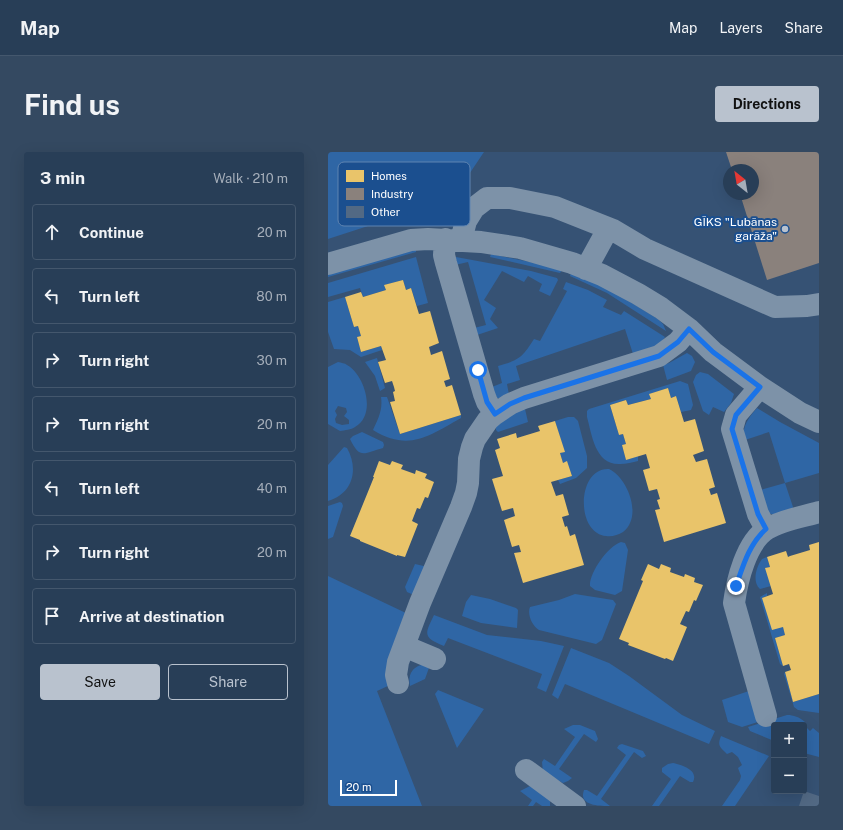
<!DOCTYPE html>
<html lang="en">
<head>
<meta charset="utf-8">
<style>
  body { margin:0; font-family:"Public Sans",sans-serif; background:#344961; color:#f1f3f6 }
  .controls { position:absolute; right:12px; bottom:12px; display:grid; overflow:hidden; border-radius:4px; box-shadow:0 4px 16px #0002 }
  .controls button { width:36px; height:36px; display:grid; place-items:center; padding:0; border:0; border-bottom:1px solid #44576d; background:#283e57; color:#f1f3f6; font:20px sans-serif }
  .compass { position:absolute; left:395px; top:12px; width:36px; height:36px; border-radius:50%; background:#283e57; box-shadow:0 4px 16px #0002; rotate:329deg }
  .scale { position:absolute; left:12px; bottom:10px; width:57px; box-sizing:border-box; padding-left:4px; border:2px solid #fff; border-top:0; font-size:11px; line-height:14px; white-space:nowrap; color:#fff; -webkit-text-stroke:3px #1b4f8f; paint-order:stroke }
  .stop { position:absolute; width:12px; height:12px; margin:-9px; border:3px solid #1a73e8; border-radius:50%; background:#fff }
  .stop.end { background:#1a73e8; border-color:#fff; box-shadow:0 1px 4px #0008 }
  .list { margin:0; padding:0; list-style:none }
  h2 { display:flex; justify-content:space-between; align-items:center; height:52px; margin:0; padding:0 16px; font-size:17px }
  h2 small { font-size:13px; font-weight:400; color:#a5aeba }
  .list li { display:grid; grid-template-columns:26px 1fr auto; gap:12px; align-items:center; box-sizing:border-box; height:56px; margin:0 8px 8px; padding:0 8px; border:1px solid #44576d; border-radius:4px }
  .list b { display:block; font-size:15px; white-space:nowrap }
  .list em { font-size:13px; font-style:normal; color:#a5aeba }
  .actions { display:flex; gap:8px; padding:12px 16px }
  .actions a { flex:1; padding:9px 0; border:1px solid #b9c2ce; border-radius:4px; text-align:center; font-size:14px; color:#b9c2ce }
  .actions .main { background:#b9c2ce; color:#111 }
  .icon { flex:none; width:22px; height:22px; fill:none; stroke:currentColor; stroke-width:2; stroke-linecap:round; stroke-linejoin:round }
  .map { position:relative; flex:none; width:491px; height:654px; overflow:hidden; border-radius:4px }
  header { display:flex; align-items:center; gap:24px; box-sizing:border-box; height:56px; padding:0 20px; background:#283e57; border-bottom:1px solid #44576d }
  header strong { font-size:19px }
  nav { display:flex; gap:22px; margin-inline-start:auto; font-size:14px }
  .intro { display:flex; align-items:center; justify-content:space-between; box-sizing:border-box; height:96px; padding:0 24px }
  h1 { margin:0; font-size:28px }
  .button { padding:10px 18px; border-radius:4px; background:#b9c2ce; color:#111; font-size:14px; font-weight:700 }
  main { display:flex; gap:24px; padding:0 24px }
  aside { flex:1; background:#283e57; border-radius:4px; box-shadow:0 4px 16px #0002 }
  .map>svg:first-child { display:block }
</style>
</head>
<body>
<header>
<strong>Map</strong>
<nav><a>Map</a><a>Layers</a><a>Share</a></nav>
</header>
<div class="intro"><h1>Find us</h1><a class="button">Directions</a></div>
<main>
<aside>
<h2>3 min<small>Walk · 210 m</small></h2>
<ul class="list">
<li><svg class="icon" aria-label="ahead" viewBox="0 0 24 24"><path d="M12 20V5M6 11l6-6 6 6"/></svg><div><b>Continue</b></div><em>20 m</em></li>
<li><svg class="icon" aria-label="left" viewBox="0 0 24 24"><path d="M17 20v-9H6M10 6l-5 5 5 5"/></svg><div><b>Turn left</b></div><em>80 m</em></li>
<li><svg class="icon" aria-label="right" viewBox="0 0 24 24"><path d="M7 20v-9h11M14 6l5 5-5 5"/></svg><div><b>Turn right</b></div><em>30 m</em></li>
<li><svg class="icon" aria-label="right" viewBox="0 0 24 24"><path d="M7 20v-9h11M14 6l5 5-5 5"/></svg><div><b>Turn right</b></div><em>20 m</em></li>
<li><svg class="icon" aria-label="left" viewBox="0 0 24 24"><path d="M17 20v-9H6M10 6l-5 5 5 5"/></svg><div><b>Turn left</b></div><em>40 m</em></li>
<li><svg class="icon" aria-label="right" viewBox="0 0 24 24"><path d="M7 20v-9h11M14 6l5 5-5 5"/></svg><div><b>Turn right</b></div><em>20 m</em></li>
<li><svg class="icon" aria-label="arrive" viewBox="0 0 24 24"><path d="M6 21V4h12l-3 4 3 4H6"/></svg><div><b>Arrive at destination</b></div></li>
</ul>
<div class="actions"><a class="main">Save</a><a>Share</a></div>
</aside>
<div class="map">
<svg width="491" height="654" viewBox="0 0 491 654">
  <rect width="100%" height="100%" fill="#365274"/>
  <!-- green -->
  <path fill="#2f66a5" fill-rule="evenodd" d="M 0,0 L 156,0 L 115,61 L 74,63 L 0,87 Z
    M 88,97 L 88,100 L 0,125 L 0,122 Z
    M 163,102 L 207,111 L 234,118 L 232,121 L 162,105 Z
    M 88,105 L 100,151 L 89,154 L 83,136 L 78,138 L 75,128 L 57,133 L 58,138 L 35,145 L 32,136 L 0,145 L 0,131 Z
    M 128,105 L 203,119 L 229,126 L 230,128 L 222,144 L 211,139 L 214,132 L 200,124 L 196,130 L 174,119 L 156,148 L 168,156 L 162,167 L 170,176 L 149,183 L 146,176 L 158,173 L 140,110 L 127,113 L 126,110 Z
    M 243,121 L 283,138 L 330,167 L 335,172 L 338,179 L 279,141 L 242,124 Z
    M 238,130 L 260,138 L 279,148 L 275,155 L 293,163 L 296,159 L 337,185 L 333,191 L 306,205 L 297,177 L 188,214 L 192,228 L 179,232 L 181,243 L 172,246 L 169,246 L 164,235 L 174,231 L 170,214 C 191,208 194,206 206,187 L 212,189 L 239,139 L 235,137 Z
    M 17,145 L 26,175 L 30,174 L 33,184 L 29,185 L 33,200 L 53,194 L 54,198 L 33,205 L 22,198 L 6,197 L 0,180 L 0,150 Z
    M 359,201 L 364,204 L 367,210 L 363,219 L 339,228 L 335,213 L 341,211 Z
    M 49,206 L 57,236 L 52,239 L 47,224 L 37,210 Z
    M 10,210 C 13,211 17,211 19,213 C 37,223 49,263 27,275 C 23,278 17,278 12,279 L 0,272 L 0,215 ZM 10,254 L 18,256 L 19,260 L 16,264 L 21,268 L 21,272 L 14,273 L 8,271 L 7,267 L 9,263 L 7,259 Z
    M 372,220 L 380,222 L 406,242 L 403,251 L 396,260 L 385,255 L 381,263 L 375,259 L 365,230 L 368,223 Z
    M 352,229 L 360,232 L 365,253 L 363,258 L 353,260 L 348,244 L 343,246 L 340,236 L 322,242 L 323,247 L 300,253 L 298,248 L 282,253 L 291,283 L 295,282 L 298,292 L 294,293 L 298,308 L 310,304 L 310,309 C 305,310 298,312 292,312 C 267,313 264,283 259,265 L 259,259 L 261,257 Z
    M 53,245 L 59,245 L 72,282 L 133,263 L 133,266 C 101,284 81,300 45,278 C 50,267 55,258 53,245 Z
    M 429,256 L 452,270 L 491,291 L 491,321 L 457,331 L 465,355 L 464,358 L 447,363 L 440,361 L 432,338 L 457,331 L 441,280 L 417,288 C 412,276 422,264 429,256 Z
    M 197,257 L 200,270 L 170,280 L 168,278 L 168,274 L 183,262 Z
    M 240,265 L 246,265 L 250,269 L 259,304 L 259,316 L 248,326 L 232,332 L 230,328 L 244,324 L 239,310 L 235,311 L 232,301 L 236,299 L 227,269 Z
    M 34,280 L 55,290 L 56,293 L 55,296 C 36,301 32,308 22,287 L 25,284 Z
    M 16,295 L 19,296 C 31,317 25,342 0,349 L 0,313 Z
    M 281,317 C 300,326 315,365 295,380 C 290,383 284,385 278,384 C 247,381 249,315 281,317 Z
    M 12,350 L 14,351 L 15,354 L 5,385 L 0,387 L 0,354 Z
    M 293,390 L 297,391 L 300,398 L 294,439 L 287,443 L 267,438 L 262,434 C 261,421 280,394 293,390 Z
    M 439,405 L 442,415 L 438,416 L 443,434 L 432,437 C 424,430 428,415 434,407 Z
    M 87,412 L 100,415 L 88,444 L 79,440 L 77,435 Z
    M 0,424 L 80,462 L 62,533 L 49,539 L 94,654 L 0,654 Z
    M 439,441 L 439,444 L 434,446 L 455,475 L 457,483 L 447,486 L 455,514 L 452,512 L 432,445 Z
    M 247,442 L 285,448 L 288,452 L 274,488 L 268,492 L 211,478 C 204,474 199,462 202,455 L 231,448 Z
    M 143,443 L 162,447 L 188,456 L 190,458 L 189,476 L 153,471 L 134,464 L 138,450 Z
    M 106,463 L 159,483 L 213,489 L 236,494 L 218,540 L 209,536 L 214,522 L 120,486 L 116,494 C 94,485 97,482 106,463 Z
    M 243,496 L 281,511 L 301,524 L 354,563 L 387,579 L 381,592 L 237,532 L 230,547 L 224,543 Z
    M 93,513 L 102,513 L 97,527 L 82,534 C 80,524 83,516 93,513 Z
    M 457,520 L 465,550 L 491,542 L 491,561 L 470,558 L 466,555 L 456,522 Z
    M 110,538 L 156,557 L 129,596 L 107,542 Z
    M 424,538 L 433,569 L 414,575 L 400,570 L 394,548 Z
    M 459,563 C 466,563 471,565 477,570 L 475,572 L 482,579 L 485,576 L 491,581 L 491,605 L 476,601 L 476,573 L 446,573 L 446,589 L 422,579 L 420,575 Z
    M 245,573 L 252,573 L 267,579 L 270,587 L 268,590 L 256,582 L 231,617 L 244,626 L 240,629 L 235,631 L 215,620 L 214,610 L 216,607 L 227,614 L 247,585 L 236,577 Z
    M 393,584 L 441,604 L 407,654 L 394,654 L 412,628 L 413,624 L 410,616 L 414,613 L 410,605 L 404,600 L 399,602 C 392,595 389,594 393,584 Z
    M 294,592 L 315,599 L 318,604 L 314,606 L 306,600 L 273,647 L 282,654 C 272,654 250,654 256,638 L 259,638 L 269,644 L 298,603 L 289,596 L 291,593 Z
    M 345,611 C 354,613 371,618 365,630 L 362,630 L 352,624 L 331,654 L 324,654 L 343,627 L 334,620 L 334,616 L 340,612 Z
    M 202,634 L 222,647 L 222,654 L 214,654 L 208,650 L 205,654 L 200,654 L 204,648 L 192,639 Z"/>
  <!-- homes -->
  <path fill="#e9c46a" d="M 75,128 L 78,138 L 83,136 L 91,162 L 102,159 L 111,191 L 101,195 L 103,203 L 114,199 L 122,227 L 116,229 L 118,235 L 124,233 L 133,263 L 72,282 L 62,250 L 67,249 L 65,240 L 67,239 L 66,235 L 64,229 L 57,231 L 50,210 L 58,208 L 53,194 L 33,200 L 29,185 L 33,184 L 30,174 L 26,175 L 17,145 L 33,140 L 35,145 L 58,138 L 56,133 Z
    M 340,236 L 343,246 L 348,244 L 356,270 L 367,267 L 376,299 L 365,303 L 368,310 L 379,307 L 387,335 L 381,337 L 383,343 L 389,341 L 398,371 L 336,390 L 327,358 L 332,357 L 329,348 L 332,347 L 329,337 L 321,339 L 315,318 L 322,316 L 318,302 L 298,308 L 294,293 L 298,292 L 295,282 L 291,283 L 282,253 L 298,248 L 300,253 L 323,247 L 321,242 Z
    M 227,269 L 237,300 L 232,301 L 235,311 L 239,309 L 244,324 L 223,330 L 228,344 L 235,342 L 241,363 L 234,365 L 237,375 L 239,374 L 242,384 L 247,382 L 256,413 L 195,431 L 186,401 L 193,400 L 191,393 L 184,395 L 176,368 L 187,364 L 185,356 L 174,359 L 164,327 L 175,324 L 167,298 L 172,296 L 169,287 L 188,281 L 189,286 L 212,279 L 210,274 Z
    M 51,309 L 62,313 L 64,309 L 75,313 L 73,317 L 87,322 L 88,318 L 99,322 L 97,326 L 106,330 L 100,346 L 97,345 L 92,357 L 89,356 L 84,369 L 90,372 L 77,405 L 69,403 L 69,404 L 32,389 L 32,388 L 22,384 L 46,325 L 45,325 Z
    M 491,390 L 491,542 L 465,550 L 457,520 L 463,518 L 461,512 L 455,514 L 447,486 L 457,483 L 455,475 L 444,478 L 434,446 L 445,442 L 437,416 L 442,415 L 439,405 L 458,399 L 460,405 L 462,404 L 482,398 L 481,393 Z
    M 320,412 L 331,417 L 333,412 L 343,416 L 342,420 L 356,425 L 357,422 L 367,426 L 366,430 L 375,433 L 368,449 L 366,448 L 361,460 L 358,459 L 352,472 L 359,475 L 345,509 L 338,506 L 337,507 L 300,493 L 301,491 L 291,487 L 315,429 L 313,428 Z"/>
  <!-- industry -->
  <path fill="#8a817c" d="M 398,0 L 491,0 L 491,111 L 439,128 L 412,42 L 425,42 L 425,18 L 404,18 Z"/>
  <!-- building -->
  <path fill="#526984" d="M 476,639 L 491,644 L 491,654 L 471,654 Z"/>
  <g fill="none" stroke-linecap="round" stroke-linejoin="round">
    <!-- minor -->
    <path stroke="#7d92a8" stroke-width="22" d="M 117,87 L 116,103 L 118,111 L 156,242 L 159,250 L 167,262
      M 133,88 L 138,69 L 146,56 L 159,46 L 182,46 L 227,55 L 285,78 L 317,97 L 447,155 L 479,154 L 491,152
      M 0,112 L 83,88 L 100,87 L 153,90 L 192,96 L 244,111 L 274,123 L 310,142 L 333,156 L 361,177 L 385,200 L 432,235 L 472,261 L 491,270
      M 258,117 L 275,86
      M 432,235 L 408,263 L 404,277 L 430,362 L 438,377
      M 76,494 L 107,507
      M 70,531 L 68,523 L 70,510 L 92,451 L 133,355 L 138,341 L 140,331 L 141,307 L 144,295 L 147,287 L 160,268 L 167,262 L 182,252 L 196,246 L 331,204 L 350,190 L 361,177
      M 438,564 L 406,451 C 409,429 418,390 439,377 C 454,368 474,365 491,360
      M 198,618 L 247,654"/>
  </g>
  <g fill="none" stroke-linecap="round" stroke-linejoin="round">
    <!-- route -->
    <path stroke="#1a73e8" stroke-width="5" d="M 150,218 L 159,250 L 167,262 L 182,252 L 196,246 L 331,204 L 350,190 L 361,177 L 385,200 L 432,235 L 408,263 L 404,277 L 430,362 L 438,377 C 421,392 415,414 408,434"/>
  </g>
  <!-- markers -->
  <circle fill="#b9c2ce" stroke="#1b4f8f" stroke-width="1.5" cx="457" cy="77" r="4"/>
  <g text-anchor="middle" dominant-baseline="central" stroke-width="4" stroke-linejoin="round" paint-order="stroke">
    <!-- poi labels -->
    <g font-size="12" fill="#fff" stroke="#1b4f8f" text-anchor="end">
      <text x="449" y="70">GĪKS "Lubānas<tspan x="449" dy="14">garāža"</tspan></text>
    </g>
  </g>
  <!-- legend -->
  <rect x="10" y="10" width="132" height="64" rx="6" fill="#1b4f8f" stroke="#5f84b1" stroke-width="1"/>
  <rect x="18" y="18" width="18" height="12" fill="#e9c46a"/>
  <rect x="18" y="36" width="18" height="12" fill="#8a817c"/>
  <rect x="18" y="54" width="18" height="12" fill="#526984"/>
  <g font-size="11" fill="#fff">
    <text x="43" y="28">Homes</text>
    <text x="43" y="46">Industry</text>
    <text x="43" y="64">Other</text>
  </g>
</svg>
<div class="controls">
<button>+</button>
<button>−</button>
</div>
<svg class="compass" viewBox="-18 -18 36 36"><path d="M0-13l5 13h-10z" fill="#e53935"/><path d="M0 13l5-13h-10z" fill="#a5aeba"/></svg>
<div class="scale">20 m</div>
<div class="stop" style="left:150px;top:218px"></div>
<div class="stop end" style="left:408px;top:434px"></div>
</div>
</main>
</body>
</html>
